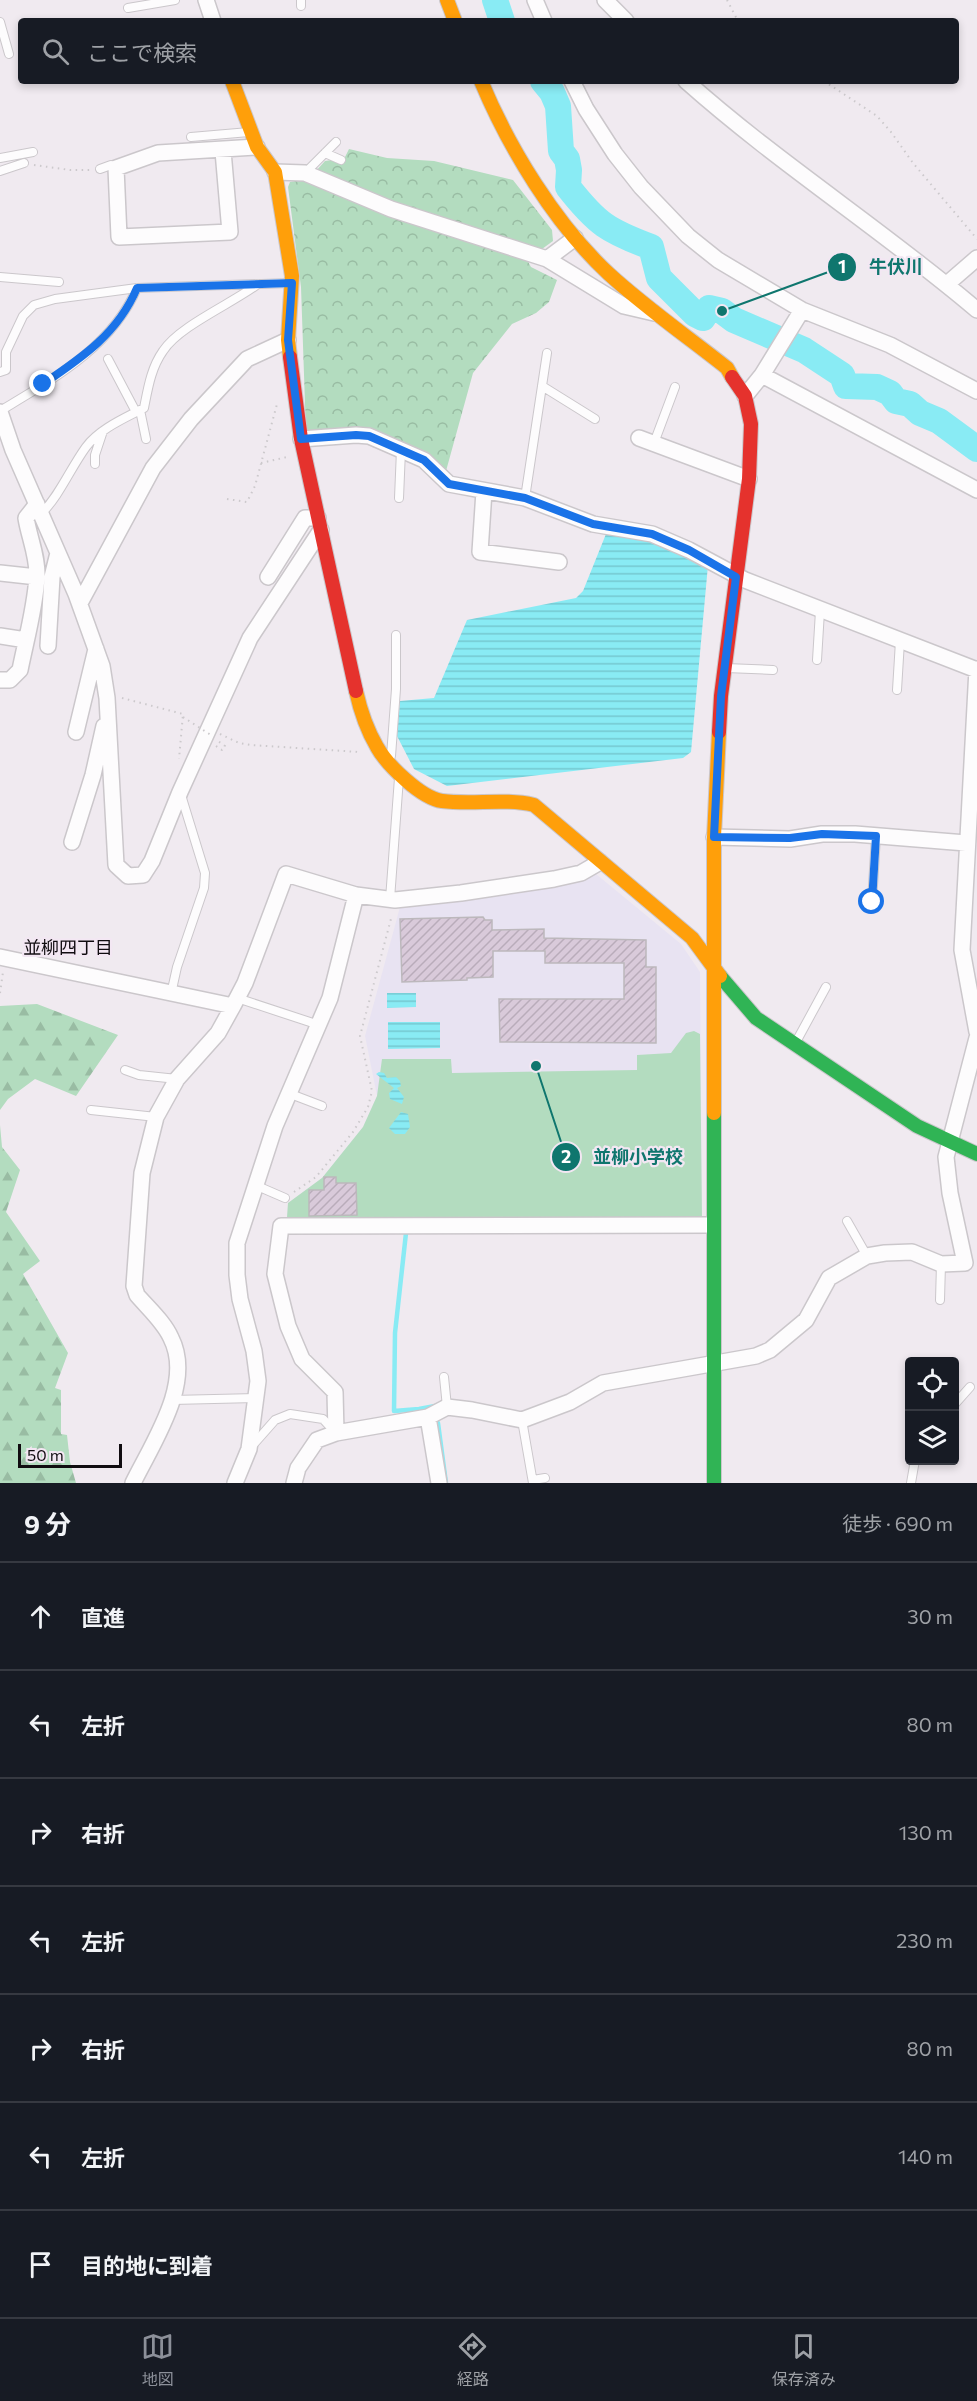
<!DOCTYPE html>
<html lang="ja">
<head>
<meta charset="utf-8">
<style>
  body { margin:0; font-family:Commissioner,"Noto Sans JP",sans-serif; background:#20242c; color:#f1f3f6 }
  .controls { position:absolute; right:18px; bottom:18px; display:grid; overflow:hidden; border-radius:6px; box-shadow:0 3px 9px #0003 }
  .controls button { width:54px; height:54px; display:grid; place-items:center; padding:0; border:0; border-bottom:2px solid #363941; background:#171b24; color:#f1f3f6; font:30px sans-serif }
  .scale { position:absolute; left:18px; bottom:15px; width:104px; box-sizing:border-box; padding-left:6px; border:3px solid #100c10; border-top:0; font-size:16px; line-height:21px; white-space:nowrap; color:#100c10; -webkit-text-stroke:4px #f3e7f3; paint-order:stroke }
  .stop { position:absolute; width:18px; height:18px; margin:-14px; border:4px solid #1a73e8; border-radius:50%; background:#fff }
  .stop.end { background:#1a73e8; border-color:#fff; box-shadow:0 2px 6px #0008 }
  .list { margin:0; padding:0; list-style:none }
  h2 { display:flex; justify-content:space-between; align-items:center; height:78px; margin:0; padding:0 24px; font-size:26px }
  h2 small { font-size:20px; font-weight:400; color:#9ea1a6 }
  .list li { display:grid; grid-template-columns:39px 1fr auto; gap:18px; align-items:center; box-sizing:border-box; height:108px; padding:0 24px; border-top:2px solid #363941 }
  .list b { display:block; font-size:22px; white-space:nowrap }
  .list em { font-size:20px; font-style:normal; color:#9ea1a6 }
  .icon { flex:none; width:33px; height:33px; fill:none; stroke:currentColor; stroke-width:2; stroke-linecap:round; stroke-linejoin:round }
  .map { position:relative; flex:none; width:977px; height:1483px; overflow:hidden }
  .search { position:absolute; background:#171b24; box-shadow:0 3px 9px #0003; left:18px; right:18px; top:18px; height:66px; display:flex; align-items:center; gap:15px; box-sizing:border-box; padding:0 21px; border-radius:6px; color:#9ea1a6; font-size:22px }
  .sheet { height:834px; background:#171b24 }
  nav { display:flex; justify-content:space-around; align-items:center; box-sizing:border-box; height:84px; border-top:2px solid #363941; background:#171b24; font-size:16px; color:#9ea1a6 }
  nav a { display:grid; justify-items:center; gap:3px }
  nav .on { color:#8c9099 }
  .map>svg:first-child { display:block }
</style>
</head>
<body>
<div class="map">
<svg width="977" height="1483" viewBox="0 0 977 1483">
  <defs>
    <pattern id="forest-firs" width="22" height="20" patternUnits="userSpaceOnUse" patternTransform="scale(1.5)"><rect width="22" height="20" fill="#b3dcbf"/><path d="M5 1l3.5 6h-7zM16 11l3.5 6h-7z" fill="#99bca3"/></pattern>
    <pattern id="park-crowns" width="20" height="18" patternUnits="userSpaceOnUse" patternTransform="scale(1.5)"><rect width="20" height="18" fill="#b3dcbf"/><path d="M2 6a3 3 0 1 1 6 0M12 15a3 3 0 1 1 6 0" fill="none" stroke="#99bca3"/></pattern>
    <pattern id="water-rules" width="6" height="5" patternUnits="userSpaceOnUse" patternTransform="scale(1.5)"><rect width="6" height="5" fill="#89ebf4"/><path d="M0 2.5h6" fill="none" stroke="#75c8d0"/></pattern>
    <pattern id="building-hatch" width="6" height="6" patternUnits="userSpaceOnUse" patternTransform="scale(1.5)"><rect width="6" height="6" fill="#d9cada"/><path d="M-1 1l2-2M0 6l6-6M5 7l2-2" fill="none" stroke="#b9acba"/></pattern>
  </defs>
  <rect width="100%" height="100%" fill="#f0eaf0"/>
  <!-- education -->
  <path fill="#e8e3f2" d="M 596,874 L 681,944 L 700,972 L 702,1221 L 287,1218 L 288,1203 L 322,1178 L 363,1127 L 377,1096 L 365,1036 L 400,907 L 559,883 Z"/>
  <!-- grass -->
  <path fill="#b3dcbf" d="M 694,1031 L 700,1034 L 702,1221 L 290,1221 L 287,1218 L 288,1203 L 322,1178 L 363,1127 L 377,1096 L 382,1059 L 451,1059 L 452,1073 L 637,1070 L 637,1055 L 671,1053 L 686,1033 Z"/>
  <!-- forest -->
  <path fill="url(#forest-firs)" d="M 37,1004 L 118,1035 L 76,1096 L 35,1079 L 8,1099 L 0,1110 L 0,1006 Z
    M 0,1125 L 2,1147 L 20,1170 L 6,1212 L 40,1261 L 23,1274 L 68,1353 L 55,1388 L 61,1390 L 61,1434 L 67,1435 L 70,1462 L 76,1483 L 0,1483 Z"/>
  <!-- park -->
  <path fill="url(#park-crowns)" d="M 349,149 L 387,158 L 434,161 L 513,180 L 552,230 L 553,241 L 542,249 L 386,201 L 316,171 L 325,161 L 332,160 L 342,163 Z
    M 300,180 L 313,182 L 400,220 L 526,258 L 531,267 L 557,280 L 549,302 L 536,313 L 512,324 L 473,373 L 446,471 L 395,440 L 306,433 L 301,287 L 288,187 L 290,182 Z"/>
  <!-- water -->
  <path fill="url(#water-rules)" d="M 608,529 L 650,538 L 708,565 L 691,752 L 683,758 L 447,786 L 414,769 L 397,736 L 400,701 L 434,698 L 467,620 L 576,598 L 583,591 Z
    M 387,993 L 416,993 L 416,1007 L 387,1008 Z
    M 388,1022 L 440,1022 L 440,1048 L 388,1049 Z
    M 379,1072 L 384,1073 L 387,1078 L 396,1077 L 400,1081 L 401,1086 L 397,1088 L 404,1097 L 402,1104 L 390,1099 L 389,1093 L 394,1088 L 376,1074 Z
    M 401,1112 L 408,1114 L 410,1127 L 405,1134 L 395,1134 L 389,1128 Z"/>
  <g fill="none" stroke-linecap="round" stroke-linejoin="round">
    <!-- stream -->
    <path stroke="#89ebf4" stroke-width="4.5" d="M 406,1233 L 395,1333 L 394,1411 L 419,1409 L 435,1406
      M 438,1423 L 446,1483"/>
    <!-- river -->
    <path stroke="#89ebf4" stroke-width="26" d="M 495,0 L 502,21
      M 543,81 L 552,92 L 558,106 L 561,151 L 567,159 L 569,170 L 568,187 C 597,224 608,231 651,247 L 659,278 L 695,314 L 703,318 L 709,308 L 722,311 L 734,320 L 804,350 L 842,375 L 846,386 L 877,387 L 890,393 L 896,401 L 910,404 L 920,413 L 939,421 L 977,449"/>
  </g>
  <!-- building -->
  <path fill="url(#building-hatch)" stroke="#bcb8bc" stroke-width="1.5" d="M 483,917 L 485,920 L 492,920 L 492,930 L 544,929 L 544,938 L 646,940 L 646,967 L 656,967 L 656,1043 L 500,1042 L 499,999 L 624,999 L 624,963 L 545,963 L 545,951 L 493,951 L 493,977 L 467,978 L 467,980 L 402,982 L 400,919 Z
    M 324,1177 L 336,1177 L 336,1183 L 356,1183 L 357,1215 L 309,1216 L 309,1190 L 324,1190 Z"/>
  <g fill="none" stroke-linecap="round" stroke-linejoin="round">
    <defs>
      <path id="lane" d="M 301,0 L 301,6
        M 128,8 L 175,0
        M 0,22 L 9,54
        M 191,137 L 249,132
        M 325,153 L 341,160
        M 0,158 L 33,152
        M 100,169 L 111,165 L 116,168
        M 0,171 L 24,163
        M 305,173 L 336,142
        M 0,277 L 59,282
        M 108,359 L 136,412
        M 0,372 L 6,370 L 6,352 L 23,316 L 34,305 L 55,299 L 137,288 L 290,283
        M 542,386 L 595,419
        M 140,410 L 146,439
        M 0,411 C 53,379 112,347 137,288
        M 654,443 L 675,387
        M 95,464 L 95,455 L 103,431
        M 399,498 L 401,450
        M 525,498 L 547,353
        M 41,514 C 60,495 70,469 86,447 C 99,429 125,418 144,408 C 148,388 151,368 163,351 C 179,326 233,303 258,284
        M 817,660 L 820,611
        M 726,668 L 773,670
        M 897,690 L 900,641
        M 391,756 L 396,689 L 396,635
        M 390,899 L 399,778
        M 872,902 L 876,836
        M 171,994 L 177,967 L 204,888 L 205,873 L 181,795
        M 237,998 L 319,1025
        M 796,1042 L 826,987
        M 125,1070 L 139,1075 L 177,1079
        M 288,1093 L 322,1106
        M 91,1110 L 156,1117
        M 255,1185 L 285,1198
        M 847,1221 L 867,1256
        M 940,1300 L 941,1264
        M 444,1377 L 447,1407
        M 172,1400 L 256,1398
        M 954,1405 L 970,1387
        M 522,1420 L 533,1483
        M 252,1446 L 275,1420 L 290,1414 L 323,1419 L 335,1432
        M 533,1480 L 545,1478
        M 911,1483 L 915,1460"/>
      <path id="street" d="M 206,0 L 213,21
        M 535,0 L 544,21
        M 605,0 L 626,21
        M 572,81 L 586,109 L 615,154 L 641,187 L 688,236 L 718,260 L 802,310 L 890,345 L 977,391
        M 686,81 C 778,163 883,230 977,310
        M 223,151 L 230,232 L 119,237 L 116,168 L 158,153 L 257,147
        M 275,172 L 305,173 L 391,209 L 547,259 L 624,306 L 654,313
        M 547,259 L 575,238
        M 947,284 L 977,258
        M 762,375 L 977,490
        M 745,396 L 762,375 L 802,310
        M 0,412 L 13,450 L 76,594 L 102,666 L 107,698 L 116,865 L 128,876 L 143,875 L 152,861 L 180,792 L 250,638 L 321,530
        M 639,438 L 749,479
        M 301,439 L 356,435 L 369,436 L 424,460 L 449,484 L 525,498 L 593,524 L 652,534 L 689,550 L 745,580 L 977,670
        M 484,491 L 480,552 L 559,562
        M 0,573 L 37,577
        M 268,577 L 305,518 L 318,518
        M 80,603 L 153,468 L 191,419 L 247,359 L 288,340
        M 0,636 L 26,640
        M 48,646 L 52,577 L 58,553
        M 977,669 L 962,950 L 977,1032
        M 0,680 L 10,680 L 20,670 C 26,640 35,608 37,577 C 38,557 29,537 26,518 L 37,504
        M 76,732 L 96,649
        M 714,837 L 790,839 L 822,834 L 855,834 L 966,843
        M 72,842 L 93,775 L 104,726
        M 0,957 L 233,1006
        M 428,1417 L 439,1483
        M 336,1433 L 335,1392 L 302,1359 L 288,1326 L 275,1274 L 281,1226 L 713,1225
        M 133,1483 C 153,1442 194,1383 171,1338 C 164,1322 148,1308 137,1295 L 134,1286 L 142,1173 L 156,1117 L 177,1079 L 218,1033 L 233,1006 L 245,983 L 286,874 L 356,895 L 395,900 L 461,893 L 554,879 L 581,873 L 600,862
        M 235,1483 L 249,1449 L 258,1381 L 254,1351 L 240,1299 L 237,1275 L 237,1243 L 275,1126 L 330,998 L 356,895
        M 294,1483 L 298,1468 L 317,1440 L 336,1433 L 428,1417 L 447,1407 L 472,1410 L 522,1420 L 570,1402 L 603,1383 L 756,1356 L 770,1350 L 806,1320 L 829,1278 L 867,1256 L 885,1253 L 912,1252 L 941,1264 L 965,1263 L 950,1193 L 946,1157 L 977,1038"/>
      <path id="fast" d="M 720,976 L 756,1018 L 917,1126 L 977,1154
        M 714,1113 L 714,1483"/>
      <path id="slow" d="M 447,0 L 455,21
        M 232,81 L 257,147 L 275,172 L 292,276 L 288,340 L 290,357
        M 481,81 C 509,148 555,224 609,274 C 646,308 688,337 727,368 L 732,377
        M 356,691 C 360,709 367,730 377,747 C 387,765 421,798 442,801 C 473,805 504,798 534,805 L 692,938 L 720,976
        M 714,1113 L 714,837 L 719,732"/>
      <path id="jam" d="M 290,357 L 301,439 L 356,691
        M 719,732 L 721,696 L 749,479 L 751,424 L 745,396 L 732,377"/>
    </defs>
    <!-- lane casing -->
    <use href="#lane" stroke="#cbc7cb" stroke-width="10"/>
    <!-- street casing -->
    <use href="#street" stroke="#cbc7cb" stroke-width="18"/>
    <!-- fast casing -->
    <use href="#fast" stroke="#cbc7cb" stroke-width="16"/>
    <!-- slow casing -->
    <use href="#slow" stroke="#cbc7cb" stroke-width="16"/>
    <!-- jam casing -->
    <use href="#jam" stroke="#cbc7cb" stroke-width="16"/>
    <!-- path -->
    <path stroke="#ccc9cc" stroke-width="2" stroke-dasharray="1.5 4.5" stroke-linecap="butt" d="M 727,0 L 738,21
      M 824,81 L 877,116 L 891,132 L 913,163 L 977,239
      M 34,165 L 70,170 L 91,170
      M 261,463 L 287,457
      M 227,499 L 247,502 L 255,486 L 277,404
      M 122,698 L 183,714 L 179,759
      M 220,734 L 239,743 L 251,745 L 359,752
      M 216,746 L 222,750 L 225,746 L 218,741
      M 0,993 L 3,972
      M 294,1192 L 316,1177 L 353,1132 L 368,1107 L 372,1091 L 360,1036 L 392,915"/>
    <!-- lane -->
    <use href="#lane" stroke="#fdfcfd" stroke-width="8"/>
    <!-- street -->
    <use href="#street" stroke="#fdfcfd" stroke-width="15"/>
    <!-- fast -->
    <use href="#fast" stroke="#30b455" stroke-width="14"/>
    <!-- slow -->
    <use href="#slow" stroke="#ff9f0a" stroke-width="14"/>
    <!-- jam -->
    <use href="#jam" stroke="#e5322d" stroke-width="14"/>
    <!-- path-bridge -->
    <path stroke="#ccc9cc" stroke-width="2" stroke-dasharray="1.5 4.5" stroke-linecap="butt" d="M 183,717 L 211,735"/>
  </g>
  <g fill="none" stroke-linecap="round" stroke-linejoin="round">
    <!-- route -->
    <path stroke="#1a73e8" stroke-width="8" d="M 43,384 C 83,357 118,333 137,288 L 292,283 L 288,340 L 301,439 L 356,435 L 369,436 L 424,460 L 449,484 L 525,498 L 593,524 L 652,534 L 689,550 L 736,577 L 721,696 L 714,837 L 790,838 L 822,834 L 876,836 L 872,902"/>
  </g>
  <g text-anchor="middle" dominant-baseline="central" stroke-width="4.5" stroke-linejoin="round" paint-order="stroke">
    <!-- neighbourhood labels -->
    <g font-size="18" fill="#100c10" stroke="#f3e7f3">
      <text x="68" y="947">並柳四丁目</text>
    </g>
  </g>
  <!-- callouts -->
  <path fill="none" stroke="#0f766e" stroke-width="2" d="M722 311L842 267M536 1066L566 1157"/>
  <g fill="#0f766e" stroke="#f3e7f3" stroke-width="2">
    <circle cx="722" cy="311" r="6"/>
    <circle cx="536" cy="1066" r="6"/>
    <circle cx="842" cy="267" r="15"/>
    <circle cx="566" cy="1157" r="15"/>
  </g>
  <g font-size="18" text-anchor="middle" font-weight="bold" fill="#fff">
    <text x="842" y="273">1</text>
    <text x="566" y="1163">2</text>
  </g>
  <g font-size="18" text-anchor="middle" font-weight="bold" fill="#0f766e" stroke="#f3e7f3" stroke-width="4.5" stroke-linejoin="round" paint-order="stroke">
    <text x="896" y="273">牛伏川</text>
    <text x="638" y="1163">並柳小学校</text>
  </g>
</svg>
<div class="controls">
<button><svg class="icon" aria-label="locate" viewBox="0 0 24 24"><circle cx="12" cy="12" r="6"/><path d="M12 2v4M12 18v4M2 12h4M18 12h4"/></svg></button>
<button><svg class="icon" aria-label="layers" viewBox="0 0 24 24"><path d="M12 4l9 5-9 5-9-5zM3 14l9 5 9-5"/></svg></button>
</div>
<div class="scale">50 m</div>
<div class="stop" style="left:872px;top:902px"></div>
<div class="stop end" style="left:43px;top:384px"></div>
<div class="search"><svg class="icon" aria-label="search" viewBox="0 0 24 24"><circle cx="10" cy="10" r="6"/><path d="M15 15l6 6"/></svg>ここで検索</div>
</div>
<section class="sheet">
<h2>9 分<small>徒歩 · 690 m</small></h2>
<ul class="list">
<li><svg class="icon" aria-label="ahead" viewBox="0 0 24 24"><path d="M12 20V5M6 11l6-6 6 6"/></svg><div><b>直進</b></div><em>30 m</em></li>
<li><svg class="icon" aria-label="left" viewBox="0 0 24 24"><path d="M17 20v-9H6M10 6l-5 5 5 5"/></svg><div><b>左折</b></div><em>80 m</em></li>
<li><svg class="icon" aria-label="right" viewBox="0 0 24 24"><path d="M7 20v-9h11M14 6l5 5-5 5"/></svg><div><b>右折</b></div><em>130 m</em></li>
<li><svg class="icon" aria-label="left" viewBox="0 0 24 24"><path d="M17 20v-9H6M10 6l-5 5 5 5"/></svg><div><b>左折</b></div><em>230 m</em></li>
<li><svg class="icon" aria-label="right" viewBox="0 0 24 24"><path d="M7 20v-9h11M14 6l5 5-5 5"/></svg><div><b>右折</b></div><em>80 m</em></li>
<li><svg class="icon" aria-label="left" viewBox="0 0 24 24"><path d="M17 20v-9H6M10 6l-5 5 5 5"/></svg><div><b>左折</b></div><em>140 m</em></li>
<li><svg class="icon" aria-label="arrive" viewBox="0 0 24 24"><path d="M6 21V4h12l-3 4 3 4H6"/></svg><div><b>目的地に到着</b></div></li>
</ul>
</section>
<nav>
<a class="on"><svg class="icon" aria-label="map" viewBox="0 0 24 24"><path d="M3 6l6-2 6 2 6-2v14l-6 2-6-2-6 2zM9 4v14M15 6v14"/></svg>地図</a>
<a><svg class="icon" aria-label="directions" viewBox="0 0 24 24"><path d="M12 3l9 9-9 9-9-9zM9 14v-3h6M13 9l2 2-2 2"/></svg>経路</a>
<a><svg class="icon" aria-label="saved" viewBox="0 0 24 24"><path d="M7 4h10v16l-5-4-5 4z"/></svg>保存済み</a>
</nav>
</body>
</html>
